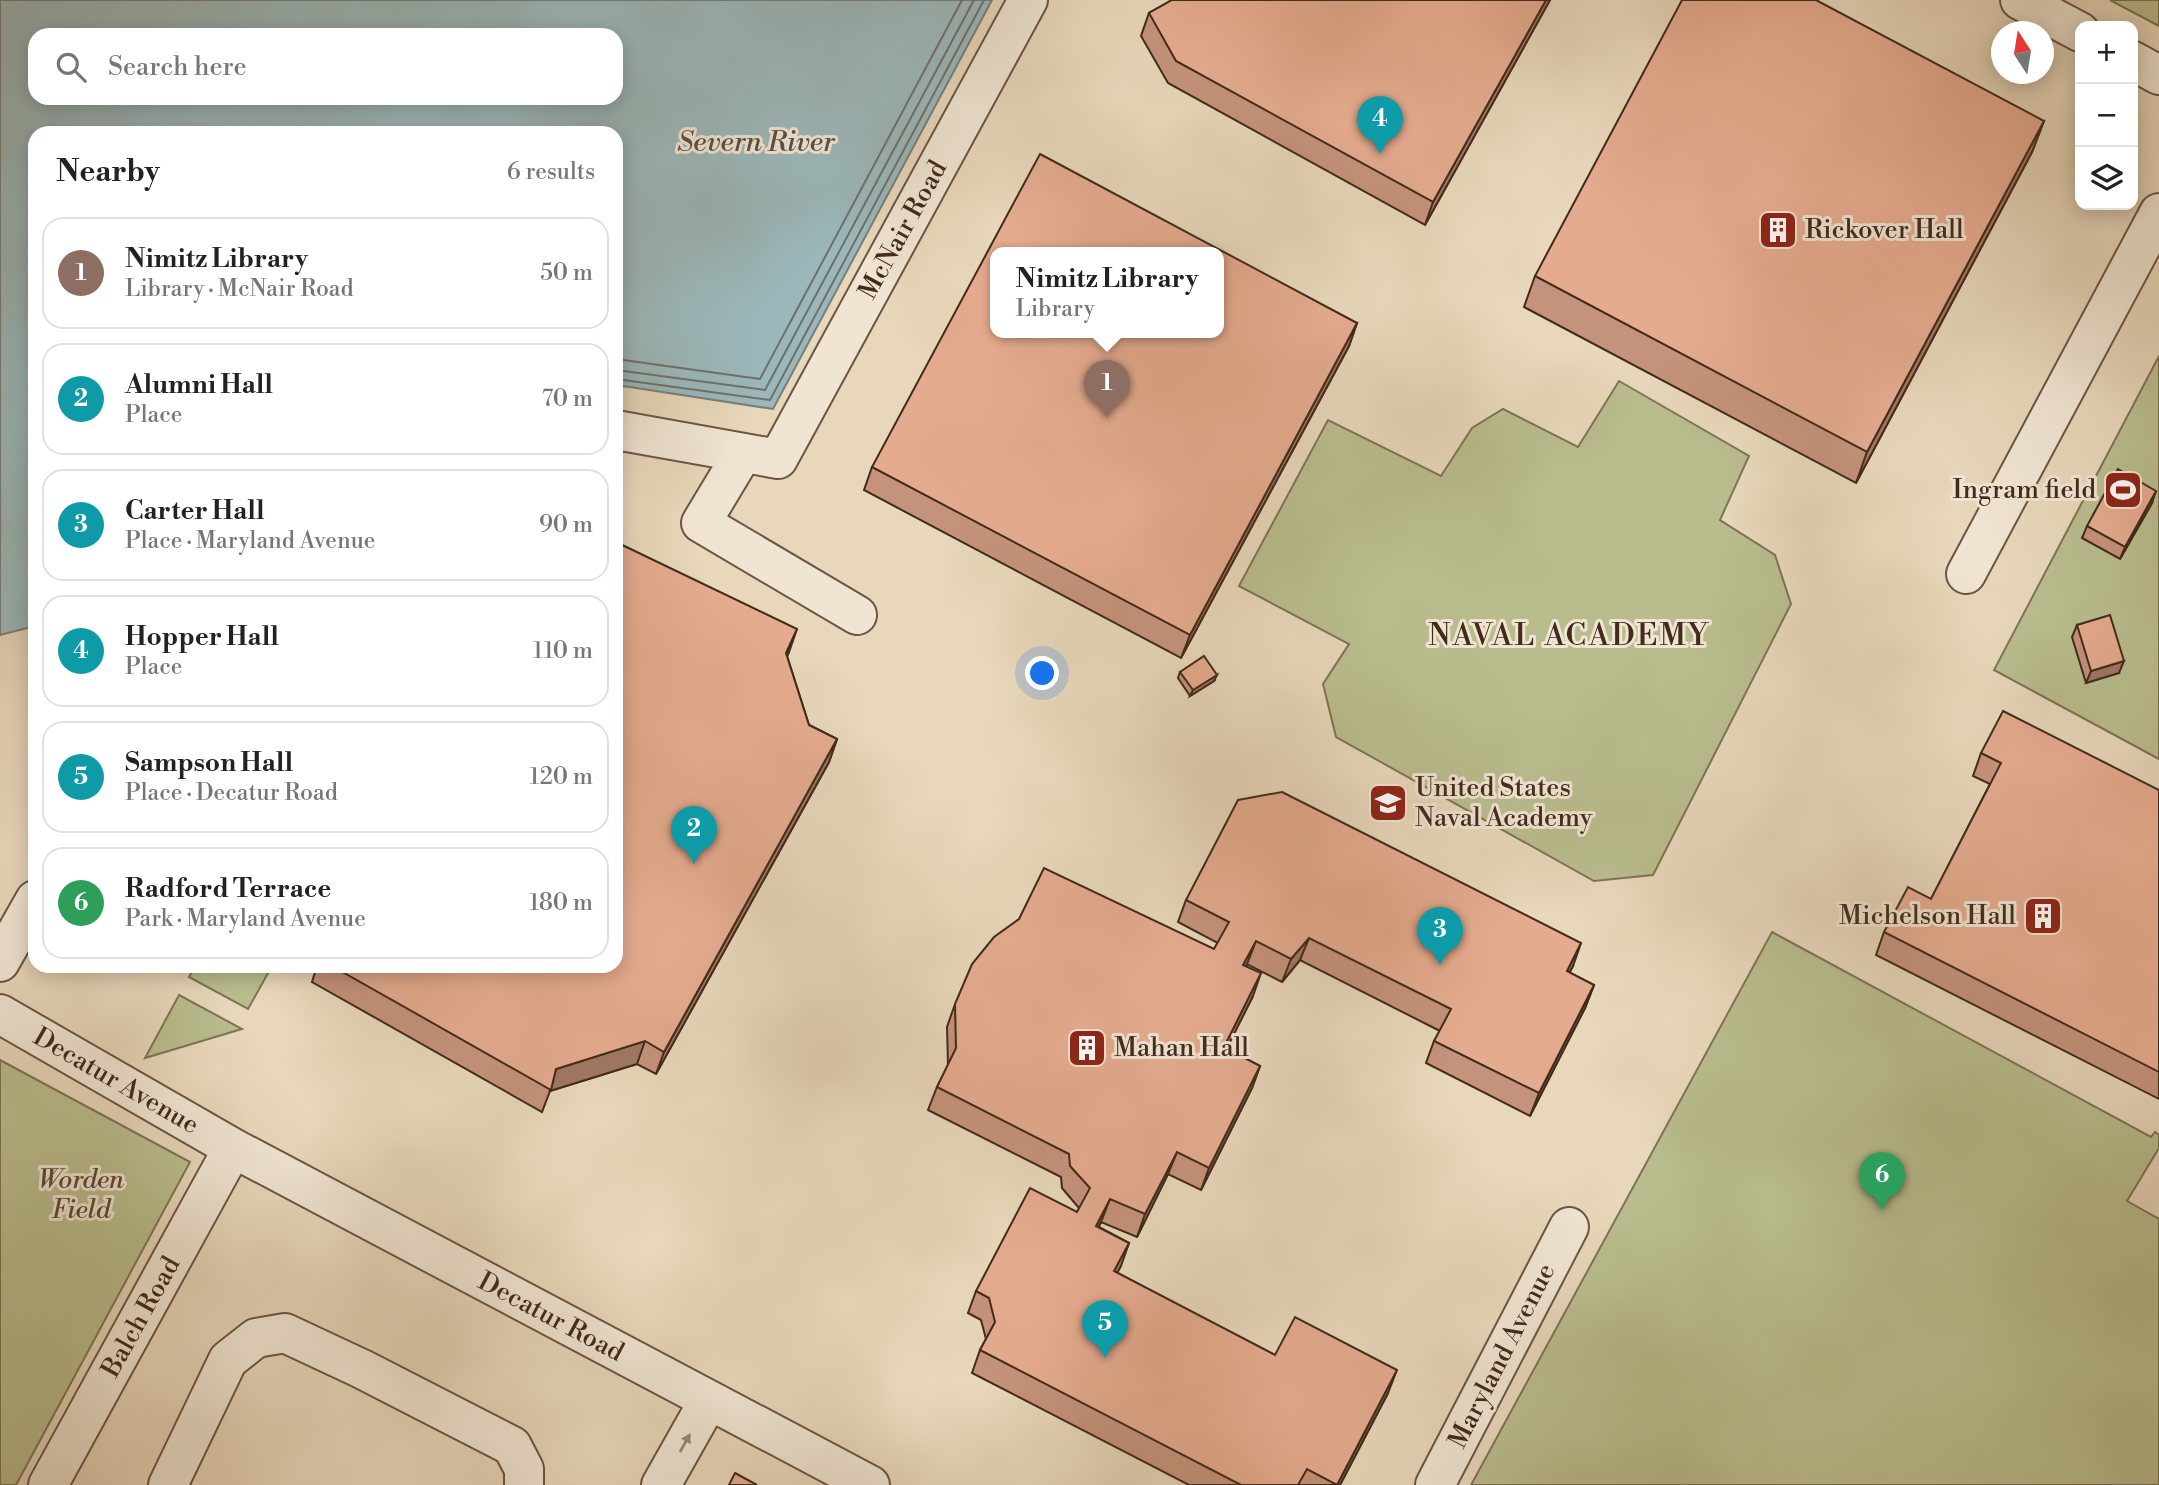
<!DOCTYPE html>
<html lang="en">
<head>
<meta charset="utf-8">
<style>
  body { margin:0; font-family:"Libre Bodoni",serif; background:#f6f6f6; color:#222 }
  .controls { position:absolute; right:21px; top:21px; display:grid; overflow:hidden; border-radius:14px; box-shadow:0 4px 18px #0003 }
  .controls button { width:63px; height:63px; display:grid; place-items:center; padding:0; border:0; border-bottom:2px solid #e0e0e0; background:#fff; color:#222; font:35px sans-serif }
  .compass { position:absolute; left:1991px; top:21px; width:63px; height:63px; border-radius:50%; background:#fff; box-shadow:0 4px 18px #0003; rotate:348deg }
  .you { position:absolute; left:1043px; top:674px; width:24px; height:24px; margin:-18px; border:5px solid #fff; border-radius:50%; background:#1a73e8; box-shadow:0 0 0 10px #1a73e833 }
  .badge { display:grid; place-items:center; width:46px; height:46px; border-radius:50%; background:#2563eb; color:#fff; font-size:23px; font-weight:700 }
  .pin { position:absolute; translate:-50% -58px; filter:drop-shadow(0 2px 4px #0008) }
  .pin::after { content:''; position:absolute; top:37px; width:24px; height:21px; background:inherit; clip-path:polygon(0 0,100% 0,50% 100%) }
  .popup { position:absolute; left:990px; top:247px; width:234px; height:91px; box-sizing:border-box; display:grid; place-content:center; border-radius:14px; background:#fff; filter:drop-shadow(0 2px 5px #0005); font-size:23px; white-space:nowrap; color:#767676 }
  .popup b { font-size:26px; color:#222 }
  .popup::after { content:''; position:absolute; left:50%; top:100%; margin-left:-14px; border:14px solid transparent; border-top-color:#fff }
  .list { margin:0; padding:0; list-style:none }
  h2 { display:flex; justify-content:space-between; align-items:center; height:91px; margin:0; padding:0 28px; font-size:30px }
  h2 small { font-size:23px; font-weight:400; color:#767676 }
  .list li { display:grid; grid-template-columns:46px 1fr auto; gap:21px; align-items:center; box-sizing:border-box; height:112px; margin:0 14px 14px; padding:0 14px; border:2px solid #e0e0e0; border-radius:21px }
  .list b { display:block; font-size:26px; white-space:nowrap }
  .list p { margin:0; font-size:23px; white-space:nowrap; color:#767676 }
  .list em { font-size:23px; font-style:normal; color:#767676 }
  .icon { flex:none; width:38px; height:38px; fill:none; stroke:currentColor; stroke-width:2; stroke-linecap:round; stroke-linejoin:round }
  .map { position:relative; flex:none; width:2159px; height:1485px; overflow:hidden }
  .search { position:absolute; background:#fff; box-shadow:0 4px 18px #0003; left:28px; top:28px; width:595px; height:77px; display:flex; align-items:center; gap:18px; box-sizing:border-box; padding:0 24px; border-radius:21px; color:#767676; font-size:26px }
  .panel { position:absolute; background:#fff; box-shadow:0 4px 18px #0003; left:28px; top:126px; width:595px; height:847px; border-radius:21px }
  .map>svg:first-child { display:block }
</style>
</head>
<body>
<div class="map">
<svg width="2159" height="1485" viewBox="0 0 2159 1485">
  <rect width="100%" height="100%" fill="#e8d7bb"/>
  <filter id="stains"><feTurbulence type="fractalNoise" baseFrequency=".00286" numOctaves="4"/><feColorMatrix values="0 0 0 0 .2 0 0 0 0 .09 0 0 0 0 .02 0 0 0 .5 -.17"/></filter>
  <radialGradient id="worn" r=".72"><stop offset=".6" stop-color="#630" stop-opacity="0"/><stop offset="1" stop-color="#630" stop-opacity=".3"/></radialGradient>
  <!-- green -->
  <path fill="#b9bd8e" stroke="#7e7455" stroke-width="2" d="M 2110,0 L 2159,0 L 2159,26 Z
    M 2159,356 L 2159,759 L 1994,670 Z
    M 1619,381 L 1749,456 L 1720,520 L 1775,555 L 1791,604 L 1653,875 L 1594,881 L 1336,737 L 1323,684 L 1349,644 L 1239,586 L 1328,420 L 1441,476 L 1472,428 L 1503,409 L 1578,447 Z
    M 1772,932 L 2151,1137 L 2155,1132 L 2159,1135 L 2159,1148 L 2127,1201 L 2159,1219 L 2159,1485 L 1471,1485 Z
    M 195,966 L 272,966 L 248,1009 L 189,977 Z
    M 179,995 L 242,1029 L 145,1058 Z
    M 0,1060 L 190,1162 L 16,1485 L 0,1485 Z"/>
  <!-- water -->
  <path fill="#9bb7ba" stroke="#777f7b" stroke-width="2" fill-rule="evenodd" d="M 0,0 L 992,0 L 773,409 L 616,385 L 616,133 L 35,133 L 35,626 L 0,635 ZM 35,35 L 616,35 L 616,98 L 35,98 Z"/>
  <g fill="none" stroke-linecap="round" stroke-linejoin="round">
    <!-- shore -->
    <path stroke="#6e706b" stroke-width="2" d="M 616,359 L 760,379 L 962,0
      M 616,370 L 765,390 L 974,0
      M 616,379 L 770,400 L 984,0"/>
    <defs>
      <path id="minor" d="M 2020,0 L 2080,32
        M 2133,61 L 2159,75
        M 616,430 L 778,459 L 1028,0
        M 743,453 L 701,523 L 857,615
        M 1966,574 L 2159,213
        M 0,962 L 35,900
        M 0,1014 L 233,1148 L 870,1485
        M 48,1485 L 233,1148
        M 168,1485 L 228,1360 L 256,1338 L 285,1333 L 362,1369 L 512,1446 L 524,1469 L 524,1485
        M 661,1485 L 709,1400
        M 1435,1485 L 1569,1227"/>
    </defs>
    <!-- minor casing -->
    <use href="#minor" stroke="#6c5544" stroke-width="42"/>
    <!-- minor -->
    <use href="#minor" stroke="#f0e5d3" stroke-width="38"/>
  </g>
  <!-- wall -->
  <path fill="#c5937b" stroke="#422a1c" stroke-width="2" d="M 1172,0 L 1550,0 L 1425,225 L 1168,83 L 1141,36 L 1149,13 Z
    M 2044,121 L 2032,152 L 1856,483 L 1524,307 L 1535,276 Z
    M 1357,323 L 1349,346 L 1181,658 L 864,490 L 872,467 Z
    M 2152,503 L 2120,559 L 2082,538 L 2087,526 Z
    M 2077,625 L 2119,673 L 2086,683 L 2072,637 Z
    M 789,652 L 787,656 L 809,725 L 837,739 L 829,762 L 656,1074 L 637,1064 L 550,1091 L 542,1112 L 312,982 L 317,966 L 616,966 Z
    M 1180,672 L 1214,681 L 1190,696 L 1178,678 Z
    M 1981,753 L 2159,790 L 2159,1099 L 1876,955 L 1884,932 L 1931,899 L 1990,784 L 1973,776 Z
    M 1186,900 L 1573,966 L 1569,973 L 1594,985 L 1585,1008 L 1530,1116 L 1426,1063 L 1434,1041 L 1440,1031 L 1300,960 L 1282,982 L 1247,964 L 1246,966 L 1253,996 L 1226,1049 L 1260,1066 L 1252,1088 L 1201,1190 L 1168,1174 L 1137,1237 L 1101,1222 L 1099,1227 L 1129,1243 L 1117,1273 L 1275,1355 L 1388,1393 L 1340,1485 L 1189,1485 L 972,1373 L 980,1350 L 986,1339 L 981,1320 L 968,1313 L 976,1291 L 1077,1212 L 1079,1208 L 1062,1188 L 1061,1177 L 928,1110 L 937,1087 L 948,1065 L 947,1027 L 955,1004 L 1214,949 L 1218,943 L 1178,922 Z"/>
  <!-- shaded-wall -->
  <path fill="#a07864" stroke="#422a1c" stroke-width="2" d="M 1546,0 L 1550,0 L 1425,225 L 1433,202 Z
    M 2044,121 L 2032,152 L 1856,483 L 1867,452 Z
    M 1357,323 L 1349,346 L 1181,658 L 1190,635 Z
    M 2156,491 L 2152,503 L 2120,559 L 2125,547 Z
    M 797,629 L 789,652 L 778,675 L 786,653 Z
    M 2124,661 L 2119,673 L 2086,683 L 2091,671 Z
    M 1217,675 L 1214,681 L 1190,696 L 1193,690 Z
    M 837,739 L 829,762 L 656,1074 L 664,1052 Z
    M 1309,938 L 1300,960 L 1282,982 L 1291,959 Z
    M 1256,941 L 1247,964 L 1235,987 L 1243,965 Z
    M 1581,943 L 1573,966 L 1558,994 L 1567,971 Z
    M 1261,973 L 1253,996 L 1216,1070 L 1224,1047 Z
    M 1594,985 L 1585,1008 L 1530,1116 L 1539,1093 Z
    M 645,1041 L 637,1064 L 550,1091 L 556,1069 Z
    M 1260,1066 L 1252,1088 L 1201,1190 L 1209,1168 Z
    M 1177,1152 L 1168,1174 L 1137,1237 L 1145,1214 Z
    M 1110,1199 L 1101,1222 L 1087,1248 L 1096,1226 Z
    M 1129,1243 L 1121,1266 L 1106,1294 L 1114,1271 Z
    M 1397,1370 L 1388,1393 L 1340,1485 L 1337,1485 Z"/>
  <!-- building -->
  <path fill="#e5ab8f" stroke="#422a1c" stroke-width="2" fill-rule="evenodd" d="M 1172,0 L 1546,0 L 1433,202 L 1176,61 L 1149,13 Z
    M 1682,0 L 1816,0 L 2044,121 L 1867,452 L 1535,276 Z
    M 1040,154 L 1357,323 L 1190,635 L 872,467 ZM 995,252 L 1219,252 L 1219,332 L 995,332 Z
    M 2118,469 L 2156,491 L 2125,547 L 2087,526 Z
    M 616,542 L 797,629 L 786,653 L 809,725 L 837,739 L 664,1052 L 645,1041 L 556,1069 L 551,1090 L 332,966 L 616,966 Z
    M 2110,615 L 2124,661 L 2091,671 L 2077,625 Z
    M 1204,656 L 1217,675 L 1193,690 L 1180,672 Z
    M 2003,711 L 2159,790 L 2159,1072 L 1884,932 L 1908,887 L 1931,899 L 2001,763 L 1981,753 Z
    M 1282,792 L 1581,943 L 1567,971 L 1594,985 L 1539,1093 L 1434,1041 L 1451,1009 L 1309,938 L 1291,959 L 1256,941 L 1243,965 L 1261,973 L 1224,1047 L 1260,1066 L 1209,1168 L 1177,1152 L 1145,1214 L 1110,1199 L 1096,1226 L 1129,1243 L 1114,1271 L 1275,1355 L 1295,1317 L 1397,1370 L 1337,1485 L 1307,1469 L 1298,1485 L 1241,1485 L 980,1350 L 995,1322 L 989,1298 L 976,1291 L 1030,1188 L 1077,1212 L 1090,1188 L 1070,1166 L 1069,1154 L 937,1087 L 956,1048 L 955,1004 L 972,964 L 994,937 L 1019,919 L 1044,868 L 1214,949 L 1229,922 L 1186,900 L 1238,800 Z
    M 735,1473 L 757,1485 L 729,1485 Z"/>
  <!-- one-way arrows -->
  <defs><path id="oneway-solid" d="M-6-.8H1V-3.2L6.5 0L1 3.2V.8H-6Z" transform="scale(1.75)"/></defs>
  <use fill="#998878" href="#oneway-solid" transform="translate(685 1443) rotate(-61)"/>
  <!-- icons -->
  <defs>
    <symbol id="building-square" viewBox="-11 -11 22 22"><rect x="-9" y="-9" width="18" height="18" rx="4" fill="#8f2418" stroke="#f0e5d3"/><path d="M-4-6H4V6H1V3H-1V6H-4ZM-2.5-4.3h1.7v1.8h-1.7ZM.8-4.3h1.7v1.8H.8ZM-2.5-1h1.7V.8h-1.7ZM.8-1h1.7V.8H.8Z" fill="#fff"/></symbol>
    <symbol id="stadium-square" viewBox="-11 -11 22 22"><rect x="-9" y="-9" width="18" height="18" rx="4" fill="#8f2418" stroke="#f0e5d3"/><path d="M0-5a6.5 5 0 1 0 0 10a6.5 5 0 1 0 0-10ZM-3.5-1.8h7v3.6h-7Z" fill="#fff"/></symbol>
    <symbol id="university-square" viewBox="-11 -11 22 22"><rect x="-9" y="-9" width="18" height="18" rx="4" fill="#8f2418" stroke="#f0e5d3"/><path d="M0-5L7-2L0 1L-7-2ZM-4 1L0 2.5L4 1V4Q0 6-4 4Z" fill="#fff"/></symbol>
  </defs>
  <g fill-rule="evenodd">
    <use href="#building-square" x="1756" y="208" width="44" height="44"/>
    <use href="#stadium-square" x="2101" y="468" width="44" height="44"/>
    <use href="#university-square" x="1366" y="781" width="44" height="44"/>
    <use href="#building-square" x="2021" y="894" width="44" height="44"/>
    <use href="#building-square" x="1065" y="1026" width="44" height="44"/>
  </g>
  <g text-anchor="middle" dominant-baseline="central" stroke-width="6" stroke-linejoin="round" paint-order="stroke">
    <!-- street labels -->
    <g font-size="26" fill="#422a1c" stroke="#f0e5d3">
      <text transform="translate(903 230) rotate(-61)">McNair Road</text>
      <text transform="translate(116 1081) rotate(30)">Decatur Avenue</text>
      <text transform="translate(141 1317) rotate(-61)">Balch Road</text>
      <text transform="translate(551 1317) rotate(28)">Decatur Road</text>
      <text transform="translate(1502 1356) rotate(-63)">Maryland Avenue</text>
    </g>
    <!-- poi labels -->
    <g font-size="26" fill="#422a1c" stroke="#f0e5d3" text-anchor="start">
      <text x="1805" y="230">Rickover Hall</text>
      <text x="2096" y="490" text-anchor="end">Ingram field</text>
      <text x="1415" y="788">United States<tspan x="1415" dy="30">Naval Academy</tspan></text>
      <text x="2016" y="916" text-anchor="end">Michelson Hall</text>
      <text x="1114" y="1048">Mahan Hall</text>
    </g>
    <!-- park labels -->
    <g font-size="26" font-style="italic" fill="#5a4733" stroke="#f0e5d3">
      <text x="81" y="1180">Worden<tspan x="81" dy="30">Field</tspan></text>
    </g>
    <!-- water labels -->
    <g font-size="28" font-style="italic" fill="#584d44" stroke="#f0e5d3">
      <text x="756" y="142">Severn River</text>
    </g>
    <!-- quarter labels -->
    <g font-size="30" letter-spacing="2" fill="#422a1c" stroke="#f0e5d3">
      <text x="1569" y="636">NAVAL ACADEMY</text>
    </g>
  </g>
  <rect width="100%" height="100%" filter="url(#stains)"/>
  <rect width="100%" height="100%" fill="url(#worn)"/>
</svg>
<div class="controls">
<button>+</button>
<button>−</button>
<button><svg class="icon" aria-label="layers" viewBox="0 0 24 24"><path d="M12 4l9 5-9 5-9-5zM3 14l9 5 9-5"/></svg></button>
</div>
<svg class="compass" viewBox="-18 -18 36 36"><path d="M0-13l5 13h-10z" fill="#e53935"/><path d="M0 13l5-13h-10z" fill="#767676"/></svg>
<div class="you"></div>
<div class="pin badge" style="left:1107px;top:418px;background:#8d6e63">1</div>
<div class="popup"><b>Nimitz Library</b>Library</div>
<div class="pin badge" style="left:694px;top:864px;background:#0f9aa8">2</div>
<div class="pin badge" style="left:1440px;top:965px;background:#0f9aa8">3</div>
<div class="pin badge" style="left:1380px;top:154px;background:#0f9aa8">4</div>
<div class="pin badge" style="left:1105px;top:1358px;background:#0f9aa8">5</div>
<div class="pin badge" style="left:1882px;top:1210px;background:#2e9e5b">6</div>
<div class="search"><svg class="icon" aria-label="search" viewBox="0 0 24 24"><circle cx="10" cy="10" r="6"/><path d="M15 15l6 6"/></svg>Search here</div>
<section class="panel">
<h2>Nearby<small>6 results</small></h2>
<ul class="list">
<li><span class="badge" style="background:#8d6e63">1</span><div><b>Nimitz Library</b><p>Library · McNair Road</p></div><em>50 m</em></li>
<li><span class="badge" style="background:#0f9aa8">2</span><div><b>Alumni Hall</b><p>Place</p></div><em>70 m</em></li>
<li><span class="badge" style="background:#0f9aa8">3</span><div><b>Carter Hall</b><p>Place · Maryland Avenue</p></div><em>90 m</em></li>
<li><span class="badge" style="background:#0f9aa8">4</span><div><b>Hopper Hall</b><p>Place</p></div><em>110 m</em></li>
<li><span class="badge" style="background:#0f9aa8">5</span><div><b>Sampson Hall</b><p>Place · Decatur Road</p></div><em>120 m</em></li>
<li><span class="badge" style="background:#2e9e5b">6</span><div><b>Radford Terrace</b><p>Park · Maryland Avenue</p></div><em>180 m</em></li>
</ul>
</section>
</div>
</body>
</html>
